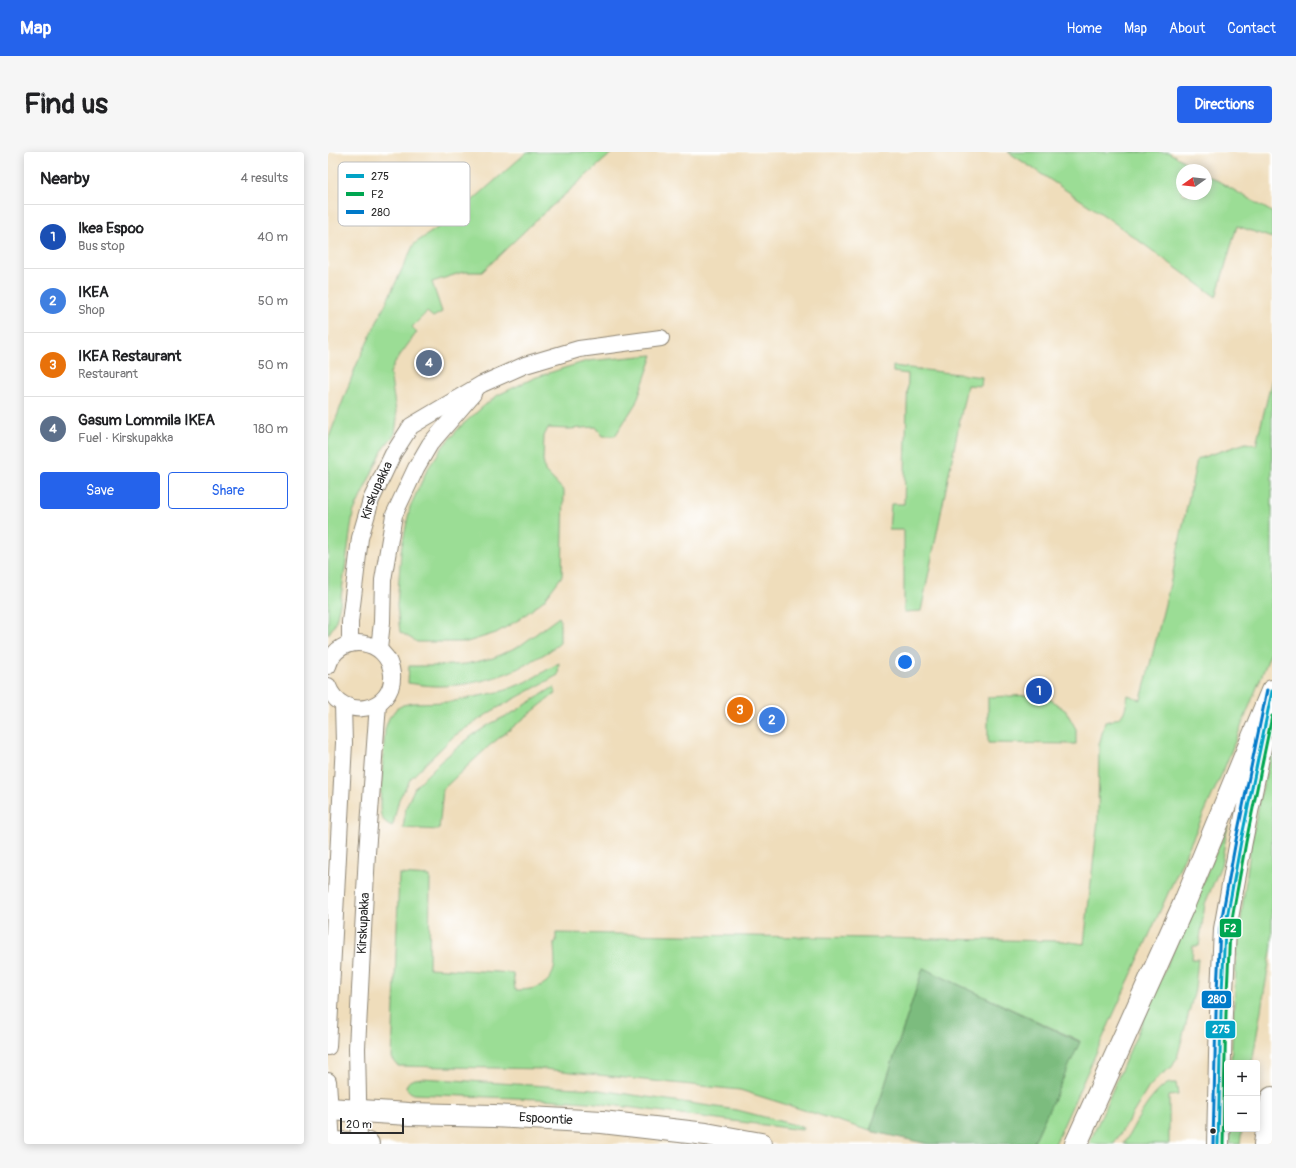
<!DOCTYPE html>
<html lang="en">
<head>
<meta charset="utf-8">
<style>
  body { margin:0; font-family:Pangolin,sans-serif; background:#f6f6f6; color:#202124 }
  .controls { position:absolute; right:12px; bottom:12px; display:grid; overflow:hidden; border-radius:4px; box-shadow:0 2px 10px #0003 }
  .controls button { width:36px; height:36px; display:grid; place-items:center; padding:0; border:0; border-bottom:1px solid #e0e0e0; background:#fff; color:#202124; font:20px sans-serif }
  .compass { position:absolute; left:848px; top:12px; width:36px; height:36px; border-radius:50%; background:#fff; box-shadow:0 2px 10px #0003; rotate:255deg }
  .scale { position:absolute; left:12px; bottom:10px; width:64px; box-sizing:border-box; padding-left:4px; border:2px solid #2b2b2b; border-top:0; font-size:11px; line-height:14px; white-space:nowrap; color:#2b2b2b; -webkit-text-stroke:3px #fff; paint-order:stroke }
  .you { position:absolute; left:577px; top:510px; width:14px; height:14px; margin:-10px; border:3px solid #fff; border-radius:50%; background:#1a73e8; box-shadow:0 0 0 6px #1a73e833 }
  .badge { display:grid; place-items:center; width:26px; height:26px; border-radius:50%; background:#2563eb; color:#fff; font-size:13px; font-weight:700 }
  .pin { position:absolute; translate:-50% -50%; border:2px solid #fff; box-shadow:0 1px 4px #0006 }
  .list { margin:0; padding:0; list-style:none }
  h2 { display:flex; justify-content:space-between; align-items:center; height:52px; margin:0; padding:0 16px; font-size:17px }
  h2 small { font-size:13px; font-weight:400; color:#757577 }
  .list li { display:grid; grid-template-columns:26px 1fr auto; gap:12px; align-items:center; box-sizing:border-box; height:64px; padding:0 16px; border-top:1px solid #e0e0e0 }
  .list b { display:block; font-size:15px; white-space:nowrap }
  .list p { margin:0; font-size:13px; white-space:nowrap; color:#757577 }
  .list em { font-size:13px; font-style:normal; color:#757577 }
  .actions { display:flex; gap:8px; padding:12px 16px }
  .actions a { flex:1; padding:9px 0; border:1px solid #2563eb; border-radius:4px; text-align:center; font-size:14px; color:#2563eb }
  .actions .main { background:#2563eb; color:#fff }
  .map { position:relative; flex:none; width:944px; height:992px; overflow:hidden; border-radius:4px }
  header { display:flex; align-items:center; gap:24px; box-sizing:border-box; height:56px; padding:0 20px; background:#2563eb; color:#fff }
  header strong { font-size:19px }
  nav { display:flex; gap:22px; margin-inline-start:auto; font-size:14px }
  .intro { display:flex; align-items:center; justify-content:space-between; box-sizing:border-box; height:96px; padding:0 24px }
  h1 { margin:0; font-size:28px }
  .button { padding:10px 18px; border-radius:4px; background:#2563eb; color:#fff; font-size:14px; font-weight:700 }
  main { display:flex; gap:24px; padding:0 24px }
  aside { flex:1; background:#fff; border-radius:4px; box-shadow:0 2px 10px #0003 }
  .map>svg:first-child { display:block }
</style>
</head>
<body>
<header>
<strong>Map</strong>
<nav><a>Home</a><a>Map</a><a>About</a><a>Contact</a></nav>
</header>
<div class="intro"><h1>Find us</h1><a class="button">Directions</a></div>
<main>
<aside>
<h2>Nearby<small>4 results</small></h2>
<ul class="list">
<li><span class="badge" style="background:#1a4fb4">1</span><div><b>Ikea Espoo</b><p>Bus stop</p></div><em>40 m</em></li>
<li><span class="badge" style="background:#3f7fe0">2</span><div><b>IKEA</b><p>Shop</p></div><em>50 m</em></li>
<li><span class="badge" style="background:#e8710a">3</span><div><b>IKEA Restaurant</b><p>Restaurant</p></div><em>50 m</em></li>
<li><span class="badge" style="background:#5c6f8a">4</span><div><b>Gasum Lommila IKEA</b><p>Fuel · Kirskupakka</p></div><em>180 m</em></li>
</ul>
<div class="actions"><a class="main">Save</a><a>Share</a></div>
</aside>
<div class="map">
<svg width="944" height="992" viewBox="0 0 944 992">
  <rect width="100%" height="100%" fill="#fff"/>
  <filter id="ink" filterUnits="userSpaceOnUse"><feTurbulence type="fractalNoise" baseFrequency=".025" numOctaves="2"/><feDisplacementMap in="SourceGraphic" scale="8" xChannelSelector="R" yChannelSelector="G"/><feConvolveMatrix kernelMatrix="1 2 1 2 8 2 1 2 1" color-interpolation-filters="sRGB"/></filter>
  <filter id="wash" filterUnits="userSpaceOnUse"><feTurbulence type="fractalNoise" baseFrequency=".012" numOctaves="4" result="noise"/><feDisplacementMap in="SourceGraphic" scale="16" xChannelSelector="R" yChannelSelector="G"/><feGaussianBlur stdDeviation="0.9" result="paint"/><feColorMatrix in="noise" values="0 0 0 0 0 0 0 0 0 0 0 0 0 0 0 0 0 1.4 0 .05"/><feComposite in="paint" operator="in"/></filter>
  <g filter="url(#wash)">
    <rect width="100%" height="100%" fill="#efddbb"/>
    <!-- green -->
    <path fill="#9bdd95" stroke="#638460" d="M 199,0 L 285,0 L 207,69 L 154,120 L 135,120 L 104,130 L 114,160 L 105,165 L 99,160 L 84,175 L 89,180 L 67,210 L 62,221 L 69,266 L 67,282 L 56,295 L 25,361 L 12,452 L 7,472 L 0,483 L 0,288 L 28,214 L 86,92 L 128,63 Z
      M 680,0 L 840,0 L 871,18 L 854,18 L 854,42 L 878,42 L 878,22 L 944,60 L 944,86 L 909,74 L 888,145 L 777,64 Z
      M 325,203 L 308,251 L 287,284 L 275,284 L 268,275 L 241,277 L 220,276 L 216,284 L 215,308 L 217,319 L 236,339 L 234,424 L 216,448 L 192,467 L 168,481 L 139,490 L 89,490 L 72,480 L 69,454 L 73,399 L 82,355 L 99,318 L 116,293 L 133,274 L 157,253 L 170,243 L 206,226 L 233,217 L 259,209 Z
      M 565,214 L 654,225 L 653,234 L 639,233 L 593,459 L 576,460 L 576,378 L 561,378 L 563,352 L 576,352 L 580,222 L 565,220 Z
      M 944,227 L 944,498 L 896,617 L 727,992 L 705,992 L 752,889 L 595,816 L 542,979 L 412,938 L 316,928 L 217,917 L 70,914 L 64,906 L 71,722 L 102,724 L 101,816 L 185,821 L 187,838 C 203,838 221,836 226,817 C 228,810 226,799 226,791 L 228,791 L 228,781 L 735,789 L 756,792 L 770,668 L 771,593 L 777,570 C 797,565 796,563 800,543 L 813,548 L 845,420 L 869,307 L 918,291 L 928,293 Z
      M 231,465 L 232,467 L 232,491 C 225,497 217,502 209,506 C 179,525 143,534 108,534 C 99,534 89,532 80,531 L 81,514 L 108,514 L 138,512 L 165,506 L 193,493 Z
      M 231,511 L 230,523 L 164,559 L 126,584 L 83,626 L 71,647 L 65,672 L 64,674 C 53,669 52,663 52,652 L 57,577 L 61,566 L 68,557 L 75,553 L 84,551 L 122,550 L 175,539 L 198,530 Z
      M 226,535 L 228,541 L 161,594 L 115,637 L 111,678 L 75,676 L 78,655 L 87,635 L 113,609 L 145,583 L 162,572 L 186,560 Z
      M 706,543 L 723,548 L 738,559 L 748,577 L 748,592 L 660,591 L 660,545 Z
      M 944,597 L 944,794 L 924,911 L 903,911 L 908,811 L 915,750 L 923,692 L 933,642 Z
      M 900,673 L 893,713 L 877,752 L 871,794 L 865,794 L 864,807 L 870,807 L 867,837 L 849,906 L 844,915 L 834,922 L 821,935 L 786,992 L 761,992 Z
      M 94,926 L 264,937 L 409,958 L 475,975 L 474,978 L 260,950 L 212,947 L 86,942 L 82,940 L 78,936 C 79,927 87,927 94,926 Z
      M 841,931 L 848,931 L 850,943 L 841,944 L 841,992 L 796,992 C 807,972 821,942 841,931 Z
      M 902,977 L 914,977 L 912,992 L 902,992 Z"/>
    <!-- forest -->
    <path fill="#7cbc7e" stroke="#547454" d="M 595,816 L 752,890 L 705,992 L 600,992 L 542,979 Z"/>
  </g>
  <g filter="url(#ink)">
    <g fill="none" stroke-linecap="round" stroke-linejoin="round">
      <defs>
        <g id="minor">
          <path id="s1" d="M 22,492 L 22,470 L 32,386 L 43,348 L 65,302 L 83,274 L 154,232 L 197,213 L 251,197 L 333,186"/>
          <path d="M 51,497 L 54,470 L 55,428 L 66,363 L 88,316 L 102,292 L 145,242"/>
          <path d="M 0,514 C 10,479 61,486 64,522 C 67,560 13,570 0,534"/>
          <path d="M 0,895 L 16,591 L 15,553"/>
          <path d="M 0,929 L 4,992"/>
          <path id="s2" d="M 31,992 L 29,896 L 39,701 L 50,552"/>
        </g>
        <g id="primary">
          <path id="s3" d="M 0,957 L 81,962 L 166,964 L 274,970 L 378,982 L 433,992"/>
          <path d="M 0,991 L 40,992"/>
        </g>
        <path id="motorway" d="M 748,992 L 856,752 L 944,539
          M 890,992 L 893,861 L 897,777 L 913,689 L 933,591
          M 937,992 L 944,946"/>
      </defs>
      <!-- minor casing -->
      <use href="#minor" stroke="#8d8473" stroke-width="18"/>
      <!-- primary casing -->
      <use href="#primary" stroke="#8d8473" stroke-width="24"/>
      <!-- motorway casing -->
      <use href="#motorway" stroke="#8d8473" stroke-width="24"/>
      <!-- minor -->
      <use href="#minor" stroke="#fff" stroke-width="16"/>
      <!-- primary -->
      <use href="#primary" stroke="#fff" stroke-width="22"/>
      <!-- motorway -->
      <use href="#motorway" stroke="#fff" stroke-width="22"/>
      <defs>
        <path id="bus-1" d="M 890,992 L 893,861 L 897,777 L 913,689 L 944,539"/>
        <path id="bus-2" d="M 895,992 L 898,861 L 902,778 L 918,690 L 944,564"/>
        <path id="bus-3" d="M 885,992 L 888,861 L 892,776 L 908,688 L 939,538"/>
      </defs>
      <!-- bus-1 casing -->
      <use href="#bus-1" stroke="#fff" stroke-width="6"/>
      <!-- bus-2 casing -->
      <use href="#bus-2" stroke="#fff" stroke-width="6"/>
      <!-- bus-3 casing -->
      <use href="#bus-3" stroke="#fff" stroke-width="6"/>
      <!-- bus-1 -->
      <use href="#bus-1" stroke="#02a3c6" stroke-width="3"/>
      <!-- bus-2 -->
      <use href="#bus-2" stroke="#00a651" stroke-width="3"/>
      <!-- bus-3 -->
      <use href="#bus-3" stroke="#007ac9" stroke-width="3"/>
    </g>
  </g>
  <!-- markers -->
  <circle fill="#2b2b2b" stroke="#fff" stroke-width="1.5" cx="885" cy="979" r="3.5"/>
  <g text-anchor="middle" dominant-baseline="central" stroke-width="3" stroke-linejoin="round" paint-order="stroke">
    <!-- street labels -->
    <g font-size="13" fill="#2b2b2b" stroke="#fff">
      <text stroke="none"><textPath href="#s1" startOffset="157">Kirskupakka</textPath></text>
      <text stroke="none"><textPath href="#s2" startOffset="221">Kirskupakka</textPath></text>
      <text stroke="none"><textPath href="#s3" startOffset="218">Espoontie</textPath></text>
    </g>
  </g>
  <!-- legend -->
  <rect x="10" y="10" width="132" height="64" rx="6" fill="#fff" stroke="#bfbfbf" stroke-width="1"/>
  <rect x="18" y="22" width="18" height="4" fill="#02a3c6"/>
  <rect x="18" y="40" width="18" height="4" fill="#00a651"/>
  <rect x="18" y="58" width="18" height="4" fill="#007ac9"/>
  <g font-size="11" fill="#2b2b2b">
    <text x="43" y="28">275</text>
    <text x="43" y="46">F2</text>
    <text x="43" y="64">280</text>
  </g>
  <g stroke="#fff" stroke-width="1.5">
    <rect x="891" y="766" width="23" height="20" rx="4" fill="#00a651"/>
    <rect x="873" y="838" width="31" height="19" rx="4" fill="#007ac9"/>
    <rect x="877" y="868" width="31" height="19" rx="4" fill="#02a3c6"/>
  </g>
  <g font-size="11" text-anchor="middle" font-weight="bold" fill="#fff">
    <text x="902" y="780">F2</text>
    <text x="889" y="851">280</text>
    <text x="893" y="881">275</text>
  </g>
</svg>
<div class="controls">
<button>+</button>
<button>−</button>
</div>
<svg class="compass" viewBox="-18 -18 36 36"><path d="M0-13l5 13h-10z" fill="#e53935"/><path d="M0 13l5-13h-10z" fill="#757577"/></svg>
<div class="scale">20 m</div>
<div class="you"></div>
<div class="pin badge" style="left:711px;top:539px;background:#1a4fb4">1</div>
<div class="pin badge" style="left:444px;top:568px;background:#3f7fe0">2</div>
<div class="pin badge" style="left:412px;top:558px;background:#e8710a">3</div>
<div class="pin badge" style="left:101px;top:211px;background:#5c6f8a">4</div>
</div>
</main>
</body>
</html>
